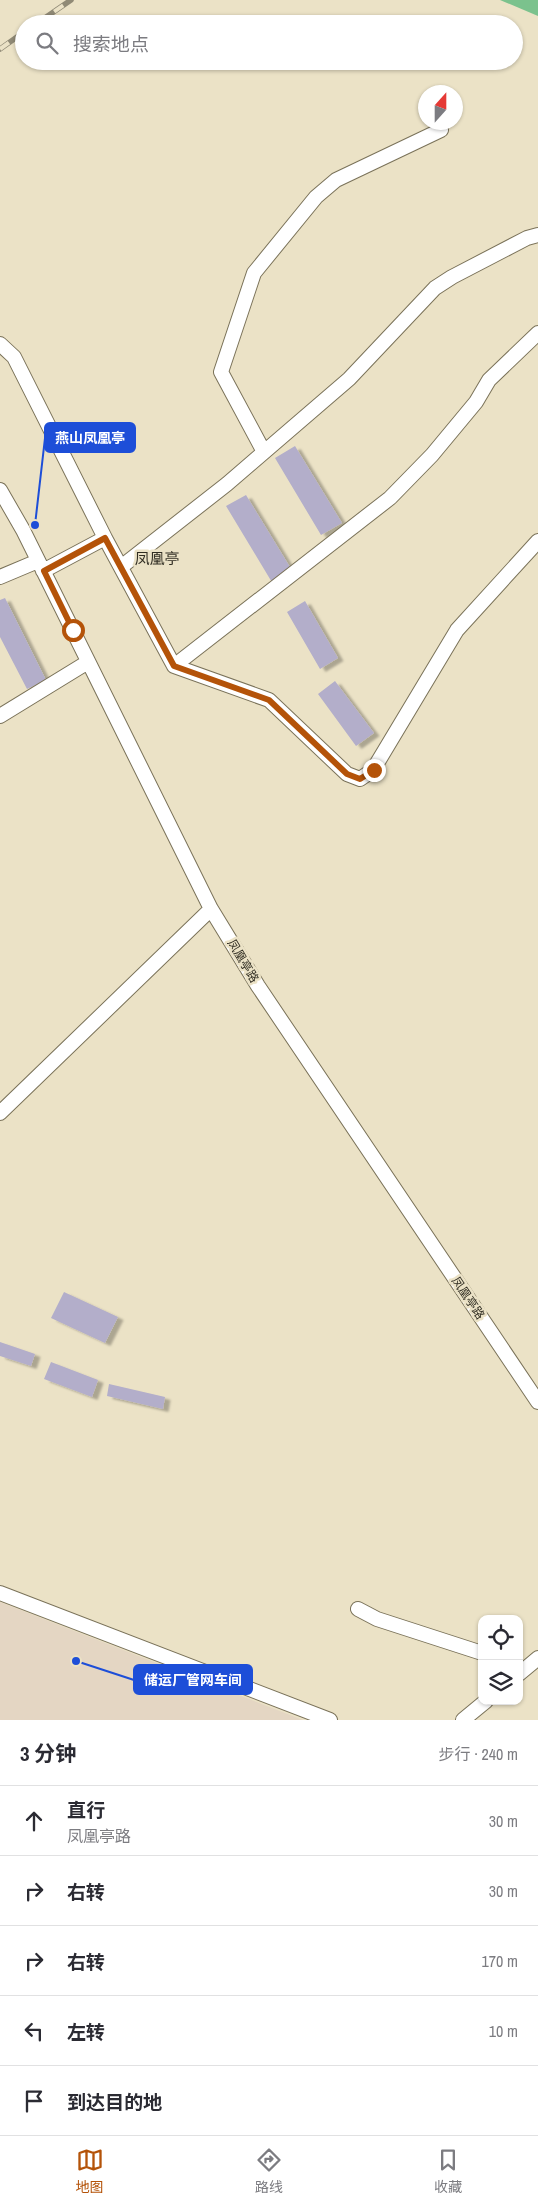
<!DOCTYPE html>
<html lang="zh">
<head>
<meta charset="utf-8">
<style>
  body { margin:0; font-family:"Archivo Narrow","Noto Sans SC",sans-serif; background:#f7f7f7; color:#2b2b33 }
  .controls { position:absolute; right:15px; bottom:15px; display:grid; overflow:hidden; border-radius:10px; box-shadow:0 1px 4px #0004 }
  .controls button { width:45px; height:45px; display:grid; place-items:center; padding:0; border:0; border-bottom:1px solid #e1e1e2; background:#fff; color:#2b2b33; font:25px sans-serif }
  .compass { position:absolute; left:418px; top:85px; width:45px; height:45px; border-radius:50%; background:#fff; box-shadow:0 1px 4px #0004; rotate:21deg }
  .stop { position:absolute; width:15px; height:15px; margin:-11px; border:4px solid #b45309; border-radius:50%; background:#fff }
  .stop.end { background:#b45309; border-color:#fff; box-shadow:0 1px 5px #0008 }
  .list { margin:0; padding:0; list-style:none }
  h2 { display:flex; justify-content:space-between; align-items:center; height:65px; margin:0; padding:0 20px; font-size:21px }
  h2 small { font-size:16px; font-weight:400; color:#7c7c81 }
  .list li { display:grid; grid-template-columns:32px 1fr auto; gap:15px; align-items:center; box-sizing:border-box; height:70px; padding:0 20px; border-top:1px solid #e1e1e2 }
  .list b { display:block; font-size:19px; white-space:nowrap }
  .list p { margin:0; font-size:16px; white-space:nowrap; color:#7c7c81 }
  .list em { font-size:16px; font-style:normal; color:#7c7c81 }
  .icon { flex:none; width:28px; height:28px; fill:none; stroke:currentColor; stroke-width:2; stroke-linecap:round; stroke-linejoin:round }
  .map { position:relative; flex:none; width:538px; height:1720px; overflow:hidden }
  .search { position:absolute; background:#fff; box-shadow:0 1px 4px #0004; left:15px; right:15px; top:15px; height:55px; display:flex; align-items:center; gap:12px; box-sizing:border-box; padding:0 18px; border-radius:28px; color:#7c7c81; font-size:19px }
  .sheet { height:415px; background:#fff }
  nav { display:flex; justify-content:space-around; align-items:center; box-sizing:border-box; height:70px; border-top:1px solid #e1e1e2; background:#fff; font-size:14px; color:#7c7c81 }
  nav a { display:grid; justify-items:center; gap:2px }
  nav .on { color:#b45309 }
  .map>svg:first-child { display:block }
</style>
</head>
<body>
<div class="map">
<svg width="538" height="1720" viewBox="0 0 538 1720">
  <defs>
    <filter id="shadow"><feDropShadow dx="5.5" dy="3" stdDeviation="1" flood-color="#0004"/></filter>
  </defs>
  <rect width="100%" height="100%" fill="#ebe2c6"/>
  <!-- industrial -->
  <path fill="#e4d6c3" d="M 0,1602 L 303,1720 L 0,1720 Z"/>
  <!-- forest -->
  <path fill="#7bc28d" d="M 500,0 L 538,0 L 538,16 Z"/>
  <!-- building -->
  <path fill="#b3aeca" filter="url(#shadow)" d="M 295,446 L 342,523 L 321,535 L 275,458 Z
    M 246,495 L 293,572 L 273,584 L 226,506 Z
    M 5,598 L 46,680 L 27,689 L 0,637 L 0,600 Z
    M 305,601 L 338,658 L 320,669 L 287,612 Z
    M 335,681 L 374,733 L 356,746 L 318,694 Z
    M 64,1292 L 118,1317 L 105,1343 L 51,1318 Z
    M 0,1342 L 35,1354 L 31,1366 L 0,1356 Z
    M 51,1362 L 98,1380 L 92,1397 L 44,1379 Z
    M 109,1384 L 165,1397 L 163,1409 L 107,1396 Z"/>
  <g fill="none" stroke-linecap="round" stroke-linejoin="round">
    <defs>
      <path id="minor" d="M 0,344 L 14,357 L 105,538
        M 264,452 L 221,372 L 254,273 L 316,197 L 336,180 L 441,130
        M 0,490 L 23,530 L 211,909 L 258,986 L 538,1402
        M 121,567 L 227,484 L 349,379 L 435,288 L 452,277 L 527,238 L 538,235
        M 43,571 L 105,538 L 174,666 L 269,700 L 347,774 L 360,779 L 373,770 L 457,630 L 538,541
        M 0,577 L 38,561
        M 174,666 L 390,498 L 432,455 L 476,402 L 489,380 L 538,333
        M 0,716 L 88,662
        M 0,1113 L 211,909
        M 0,1593 L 330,1720
        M 358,1609 L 377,1619 L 482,1653
        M 519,1674 L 538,1658
        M 463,1720 L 486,1701"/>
    </defs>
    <!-- minor casing -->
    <use href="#minor" stroke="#7a7259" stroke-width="16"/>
    <!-- minor -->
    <use href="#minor" stroke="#fff" stroke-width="14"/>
    <defs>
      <path id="rail" d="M 36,24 L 71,0
        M 0,49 L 24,32"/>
    </defs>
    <!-- rail casing -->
    <use href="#rail" stroke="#908a76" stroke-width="5.5"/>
    <!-- rail -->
    <use href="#rail" stroke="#ebe2c6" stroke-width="4" stroke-dasharray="11" stroke-linecap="butt"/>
  </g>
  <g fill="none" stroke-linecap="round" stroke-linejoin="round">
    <!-- route -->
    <path stroke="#b45309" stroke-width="6" d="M 73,630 L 44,571 L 105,538 L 174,666 L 269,700 L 347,774 L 360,779 L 374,770"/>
  </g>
  <g text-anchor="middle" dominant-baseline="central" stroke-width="5" stroke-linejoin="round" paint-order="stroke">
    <!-- street labels -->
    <g font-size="12" fill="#302d22" stroke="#ebe2c6">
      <text transform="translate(243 961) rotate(59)">凤凰亭路</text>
      <text transform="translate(468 1298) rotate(56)">凤凰亭路</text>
    </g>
    <!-- quarter labels -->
    <g font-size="15" fill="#302d22" stroke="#ebe2c6">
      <text x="157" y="558">凤凰亭</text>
    </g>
  </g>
  <!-- callouts -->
  <path fill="none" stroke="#1d4ed8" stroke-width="2" d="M35 525L45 438M76 1661L134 1680"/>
  <g fill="#1d4ed8" stroke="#ebe2c6" stroke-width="2">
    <circle cx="35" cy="525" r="5"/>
    <circle cx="76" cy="1661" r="5"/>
  </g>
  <g fill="#1d4ed8" stroke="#1d4ed8" stroke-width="2">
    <rect x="45" y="423" width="90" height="29" rx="5"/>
    <rect x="134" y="1665" width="118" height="29" rx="5"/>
  </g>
  <g font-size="14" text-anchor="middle" font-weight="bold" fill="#fff">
    <text x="90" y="443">燕山凤凰亭</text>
    <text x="193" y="1685">储运厂管网车间</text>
  </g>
</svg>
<div class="controls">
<button><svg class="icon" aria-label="locate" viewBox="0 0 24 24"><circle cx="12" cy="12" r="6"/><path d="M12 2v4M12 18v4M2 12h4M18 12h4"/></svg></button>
<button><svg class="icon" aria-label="layers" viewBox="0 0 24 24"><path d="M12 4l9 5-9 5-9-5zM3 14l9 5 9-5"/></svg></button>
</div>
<svg class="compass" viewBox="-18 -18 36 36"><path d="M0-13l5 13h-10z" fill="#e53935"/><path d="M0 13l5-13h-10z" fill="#7c7c81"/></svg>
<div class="stop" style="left:73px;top:630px"></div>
<div class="stop end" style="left:374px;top:770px"></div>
<div class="search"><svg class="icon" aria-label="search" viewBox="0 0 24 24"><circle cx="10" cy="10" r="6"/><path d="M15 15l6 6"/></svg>搜索地点</div>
</div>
<section class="sheet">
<h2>3 分钟<small>步行 · 240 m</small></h2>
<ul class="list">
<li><svg class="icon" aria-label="ahead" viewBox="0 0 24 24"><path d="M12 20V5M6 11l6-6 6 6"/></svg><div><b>直行</b><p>凤凰亭路</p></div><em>30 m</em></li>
<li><svg class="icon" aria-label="right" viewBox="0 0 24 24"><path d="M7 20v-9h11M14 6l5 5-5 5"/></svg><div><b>右转</b></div><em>30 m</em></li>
<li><svg class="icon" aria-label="right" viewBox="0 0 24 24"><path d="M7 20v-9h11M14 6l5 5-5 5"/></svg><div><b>右转</b></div><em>170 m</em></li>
<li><svg class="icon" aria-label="left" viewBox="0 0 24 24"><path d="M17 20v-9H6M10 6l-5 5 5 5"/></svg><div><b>左转</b></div><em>10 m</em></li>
<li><svg class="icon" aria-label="arrive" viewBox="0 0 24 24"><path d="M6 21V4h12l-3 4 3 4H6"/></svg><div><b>到达目的地</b></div></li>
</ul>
</section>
<nav>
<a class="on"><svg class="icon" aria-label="map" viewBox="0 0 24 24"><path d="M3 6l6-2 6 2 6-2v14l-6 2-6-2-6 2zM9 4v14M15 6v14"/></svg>地图</a>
<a><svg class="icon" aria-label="directions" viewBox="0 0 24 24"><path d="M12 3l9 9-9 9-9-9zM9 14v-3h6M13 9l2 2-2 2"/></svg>路线</a>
<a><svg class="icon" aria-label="saved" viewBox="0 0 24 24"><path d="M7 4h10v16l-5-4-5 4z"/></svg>收藏</a>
</nav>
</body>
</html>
